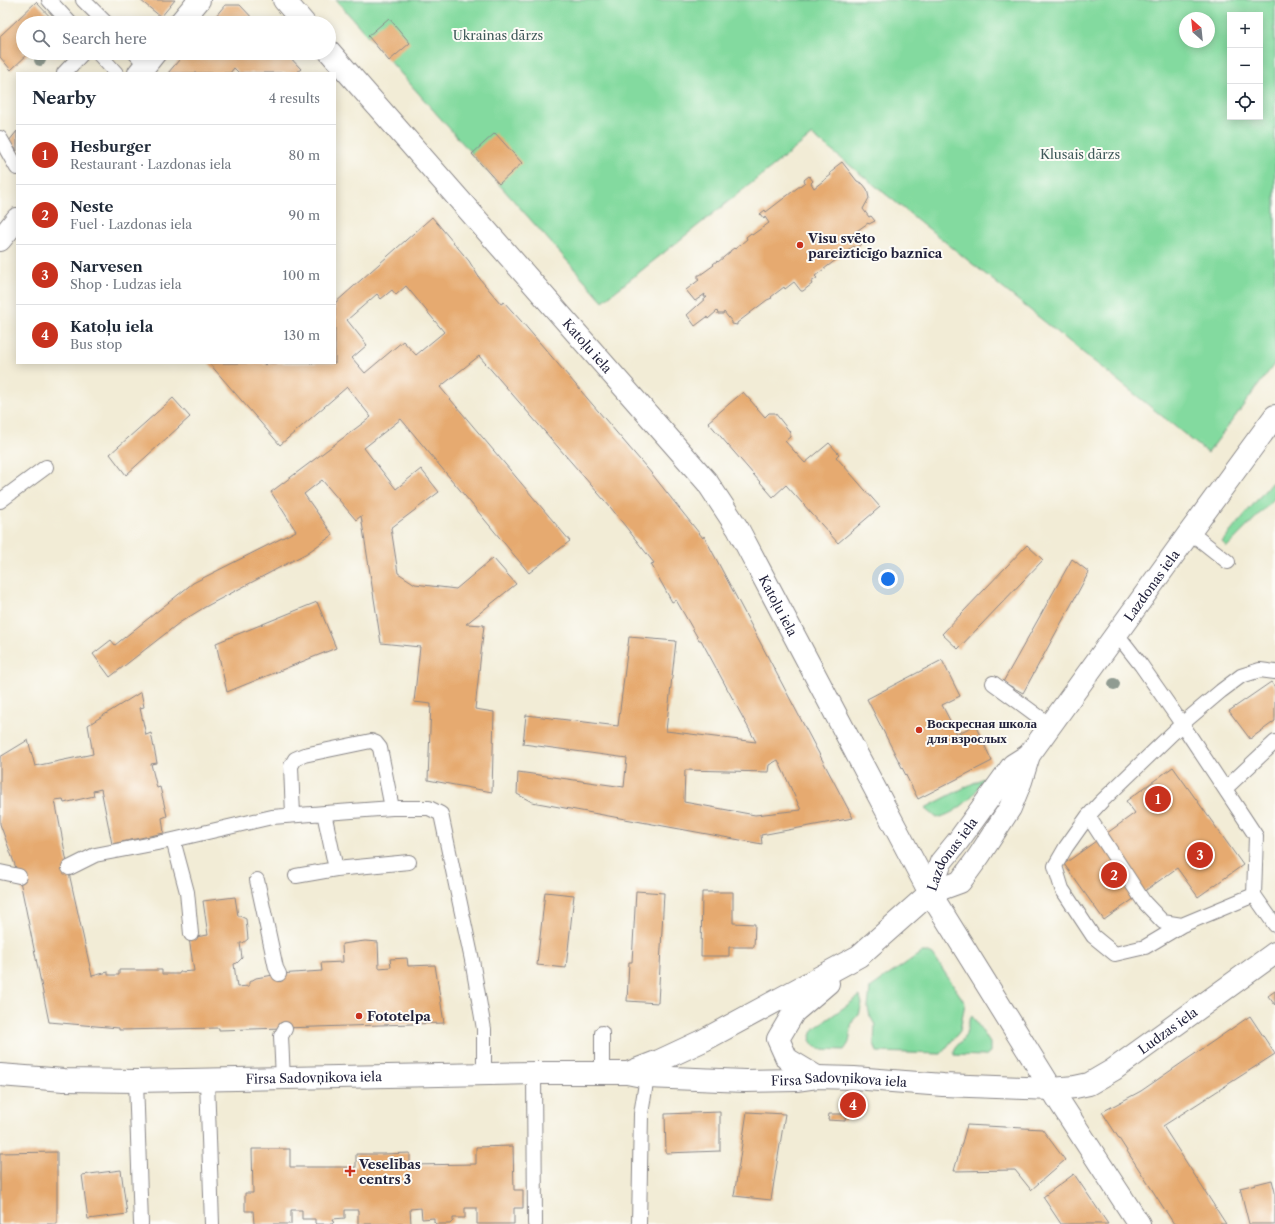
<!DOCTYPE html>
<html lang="en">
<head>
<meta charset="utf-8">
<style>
  body { margin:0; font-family:"Libre Caslon Text",serif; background:#f2f2f3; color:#1f2937 }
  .controls { position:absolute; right:12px; top:12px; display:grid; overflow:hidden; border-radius:0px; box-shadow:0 2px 10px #0003 }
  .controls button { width:36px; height:36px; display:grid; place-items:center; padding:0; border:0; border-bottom:1px solid #e0e1e3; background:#fff; color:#1f2937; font:20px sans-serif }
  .compass { position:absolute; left:1179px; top:12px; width:36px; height:36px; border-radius:50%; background:#fff; box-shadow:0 2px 10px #0003; rotate:333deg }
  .you { position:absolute; left:888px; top:579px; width:14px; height:14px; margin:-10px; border:3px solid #fff; border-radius:50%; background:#1a73e8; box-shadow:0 0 0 6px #1a73e833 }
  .badge { display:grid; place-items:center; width:26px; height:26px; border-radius:50%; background:#c8321e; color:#fff; font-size:13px; font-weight:700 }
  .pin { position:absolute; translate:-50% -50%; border:2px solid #fff; box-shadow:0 1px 4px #0006 }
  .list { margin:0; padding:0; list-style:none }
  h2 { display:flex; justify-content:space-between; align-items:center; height:52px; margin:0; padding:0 16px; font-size:17px }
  h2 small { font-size:13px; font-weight:400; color:#747a83 }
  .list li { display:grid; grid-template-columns:26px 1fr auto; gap:12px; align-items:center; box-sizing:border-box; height:60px; padding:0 16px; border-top:1px solid #e0e1e3 }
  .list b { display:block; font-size:15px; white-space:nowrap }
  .list p { margin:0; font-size:13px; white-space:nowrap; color:#747a83 }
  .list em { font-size:13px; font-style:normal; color:#747a83 }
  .icon { flex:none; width:22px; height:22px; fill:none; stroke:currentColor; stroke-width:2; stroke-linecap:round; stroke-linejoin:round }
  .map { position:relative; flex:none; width:1275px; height:1224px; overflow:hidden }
  .search { position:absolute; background:#fff; box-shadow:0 2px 10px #0003; left:16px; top:16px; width:320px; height:44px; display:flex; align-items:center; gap:10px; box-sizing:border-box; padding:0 14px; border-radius:22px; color:#747a83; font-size:15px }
  .panel { position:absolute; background:#fff; box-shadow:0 2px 10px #0003; left:16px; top:72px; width:320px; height:292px; border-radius:0px }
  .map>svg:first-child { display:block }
</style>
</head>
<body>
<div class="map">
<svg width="1275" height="1224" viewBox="0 0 1275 1224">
  <rect width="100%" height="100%" fill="#fdfcf7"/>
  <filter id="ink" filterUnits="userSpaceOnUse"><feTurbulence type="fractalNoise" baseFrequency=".025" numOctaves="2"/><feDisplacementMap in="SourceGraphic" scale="8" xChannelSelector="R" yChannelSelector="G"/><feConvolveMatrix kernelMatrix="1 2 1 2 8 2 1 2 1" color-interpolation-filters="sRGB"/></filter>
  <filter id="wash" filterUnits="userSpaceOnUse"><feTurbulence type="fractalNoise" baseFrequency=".012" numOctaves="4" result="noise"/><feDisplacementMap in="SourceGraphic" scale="16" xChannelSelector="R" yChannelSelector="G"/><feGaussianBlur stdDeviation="0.9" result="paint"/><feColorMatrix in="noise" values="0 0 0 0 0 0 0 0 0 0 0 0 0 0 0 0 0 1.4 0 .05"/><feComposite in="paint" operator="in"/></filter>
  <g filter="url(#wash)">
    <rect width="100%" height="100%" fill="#f2ecd6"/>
    <!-- green -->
    <path fill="#83da9f" stroke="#527e6d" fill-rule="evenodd" d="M 336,0 L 1275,0 L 1275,363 L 1208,453 L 812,135 L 603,301 L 472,154 ZM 1230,15 L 1260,15 L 1260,117 L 1230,117 ZM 1185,18 L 1209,18 L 1209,42 L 1185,42 Z
      M 1272,482 L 1275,486 L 1275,498 L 1227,547 L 1222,542 Z
      M 985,777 C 975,796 958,813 937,818 L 925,808 Z
      M 922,952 L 927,952 L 933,955 L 965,1003 L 960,1031 L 941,1054 L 877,1052 L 874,1043 L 875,1025 L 870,1016 L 868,1008 L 870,988 Z
      M 860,996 L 862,1004 L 859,1015 C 848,1021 852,1032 849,1042 C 848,1045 846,1047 844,1050 L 821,1049 L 814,1046 L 810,1040 L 812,1033 L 815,1028 Z
      M 972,1016 L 990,1043 L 990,1052 L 985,1056 L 954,1055 C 953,1046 961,1044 965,1036 C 968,1029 967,1022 972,1016 Z"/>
    <g id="blocks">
      <!-- building -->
      <path fill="#e6aa70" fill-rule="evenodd" d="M 140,0 L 175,0 L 161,17 Z
        M 36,2 L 56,23 L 23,23 L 23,53 L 29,53 L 11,70 L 0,57 L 0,36 Z
        M 225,5 L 240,5 L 257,23 L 210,23 Z
        M 389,18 L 410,43 L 389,61 L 368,36 Z
        M 185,53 L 286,53 L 301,69 L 296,73 L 239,73 L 234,68 L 230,73 L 168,73 Z
        M 17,131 L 17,151 L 9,141 Z
        M 495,133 L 522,163 L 499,184 L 472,154 Z
        M 842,162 L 857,181 L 863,184 L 867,189 L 869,198 L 863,209 L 869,217 L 871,216 L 875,221 L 869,224 L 868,223 L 851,235 L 855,240 L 857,239 L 861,244 L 856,248 L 854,246 L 815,276 L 817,278 L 811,282 L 812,284 L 803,291 L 801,291 L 794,282 L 785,289 L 784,287 L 771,297 L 772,298 L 767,300 L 737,323 L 737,325 L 732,324 L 732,322 L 724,312 L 723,314 L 718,314 L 717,311 L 708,319 L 707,317 L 695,326 L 687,315 L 707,297 L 704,297 L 705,294 L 695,301 L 686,290 L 699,280 L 698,280 L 698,275 L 700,275 L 714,265 L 713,264 L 717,261 L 718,262 L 730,252 L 730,251 L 734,248 L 735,249 L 747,239 L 746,237 L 751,233 L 752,235 L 769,223 L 765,217 L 764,219 L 760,214 L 765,210 L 766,212 L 805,182 L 804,180 L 809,176 L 813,181 L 811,183 L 814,188 L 831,175 L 830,173 L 835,169 L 834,168 Z
        M 432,217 L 469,261 L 480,279 L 501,304 L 504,302 L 522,322 L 652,474 L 703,538 L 704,536 L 853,818 L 761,835 L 762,844 L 532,802 L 517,794 L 518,772 L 624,787 L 627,758 L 523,744 L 526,715 L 618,726 L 629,637 L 676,641 L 666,731 L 756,742 L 701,640 L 699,640 L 676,600 L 672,602 L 651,564 L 654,563 L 611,508 L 479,356 L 440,387 L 570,541 L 529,573 L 401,419 L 364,448 L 396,489 L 421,469 L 439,492 L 391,528 L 398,573 L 415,584 L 456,589 L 493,558 L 516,584 L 466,624 L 484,625 L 475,709 L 494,712 L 492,792 L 428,780 L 431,704 L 414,702 L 420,647 L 381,643 L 361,516 L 356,520 L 322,480 L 304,494 L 333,535 L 307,553 L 205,607 L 179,623 L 110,677 L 93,654 L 111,640 L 115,645 L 193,583 L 296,531 L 271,492 L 371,417 L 347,387 L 280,445 L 209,363 L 263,363 L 265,365 L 267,363 L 335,363 L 335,303 ZM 406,286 L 444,332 L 416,355 L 403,341 L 365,373 L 352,358 L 367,345 L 347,320 L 377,294 L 381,299 L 392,290 L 396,295 ZM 778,760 L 801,810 L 755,815 L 684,802 L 685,770 L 768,772 L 769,765 Z
        M 743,392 L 765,417 L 769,413 L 775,413 L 790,432 L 790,437 L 785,441 L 805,463 L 829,443 L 839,454 L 836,457 L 880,507 L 838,543 L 786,485 L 773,497 L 708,422 Z
        M 173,398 L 190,417 L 126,475 L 110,454 Z
        M 1027,545 L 1043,560 L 958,649 L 942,634 Z
        M 1072,559 L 1089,572 L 1023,693 L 1003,682 Z
        M 317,602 L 336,648 L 227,692 L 216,643 Z
        M 942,660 L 960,696 L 942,705 L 957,734 L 975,725 L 992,761 L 918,799 L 867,699 Z
        M 1271,682 L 1275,687 L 1275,721 L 1250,739 L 1229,711 Z
        M 141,692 L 144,707 L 140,708 L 146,735 L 151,733 L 157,763 L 151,764 L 157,788 L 160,787 L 167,816 L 162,818 L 164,833 L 112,844 L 101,789 L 93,791 L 94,796 L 64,803 L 63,799 L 55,800 L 69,873 L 92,976 L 108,972 L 108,975 L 119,975 L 119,970 L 162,970 L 162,974 L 179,974 L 179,972 L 194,971 L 189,938 L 208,935 L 203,901 L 235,897 L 238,916 L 240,916 L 246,919 L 248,939 L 243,943 L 240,943 L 242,958 L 237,963 L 234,964 L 237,987 L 249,986 L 249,982 L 256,978 L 279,974 L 322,971 L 321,963 L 343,962 L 342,944 L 365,941 L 378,942 L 379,968 L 391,967 L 390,959 L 407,958 L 408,966 L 435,965 L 444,1023 L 219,1030 L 219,1028 L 119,1030 L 119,1028 L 49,1022 L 19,876 L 0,824 L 0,757 L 28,740 L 35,766 L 93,754 L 88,725 Z
        M 1173,767 L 1243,865 L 1198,897 L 1177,868 L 1104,920 L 1064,864 L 1135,813 L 1126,801 Z
        M 636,891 L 664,893 L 658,1003 L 627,1001 L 629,962 L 632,962 Z
        M 545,892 L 574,895 L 566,968 L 537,965 Z
        M 702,892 L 733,892 L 733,923 L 755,924 L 754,947 L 729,947 L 729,956 L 701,956 Z
        M 1275,991 L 1275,1005 L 1268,996 Z
        M 1250,1016 L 1275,1054 L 1163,1126 L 1226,1224 L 1174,1224 L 1102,1112 L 1141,1091 Z
        M 720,1112 L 720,1151 L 666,1153 L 665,1114 Z
        M 747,1112 L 785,1114 L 771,1200 L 734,1196 Z
        M 829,1114 L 846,1114 L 845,1121 L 828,1120 Z
        M 967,1125 L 1042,1129 L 1065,1160 L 1031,1190 L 1015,1170 L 954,1171 Z
        M 513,1146 L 514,1190 L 523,1190 L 523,1208 L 514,1208 L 514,1224 L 477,1224 L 477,1208 L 465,1208 L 465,1218 L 453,1218 L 453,1221 L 450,1224 L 436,1224 L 434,1222 L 434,1218 L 422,1219 L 421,1208 L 410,1209 L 411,1224 L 358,1224 L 358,1210 L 345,1210 L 345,1218 L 333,1219 L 334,1222 L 332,1224 L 316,1224 L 315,1223 L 315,1219 L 302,1219 L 302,1210 L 291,1210 L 291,1224 L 254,1224 L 253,1211 L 245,1211 L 245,1193 L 253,1193 L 252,1149 L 290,1149 L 290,1167 L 356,1167 L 356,1154 L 383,1154 L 410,1153 L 410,1165 L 476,1164 L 476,1147 Z
        M 57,1152 L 57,1224 L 0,1224 L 0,1153 Z
        M 121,1170 L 127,1214 L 88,1219 L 82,1175 Z
        M 1074,1174 L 1108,1224 L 1061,1224 L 1043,1197 Z
        M 1272,1180 L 1275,1192 L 1275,1224 L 1249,1224 L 1240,1188 Z"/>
    </g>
  </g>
  <g filter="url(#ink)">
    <use href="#blocks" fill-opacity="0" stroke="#8a8788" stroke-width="1"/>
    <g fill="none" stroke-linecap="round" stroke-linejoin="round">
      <defs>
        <path id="service" d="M 49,0 L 70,23
          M 83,0 L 106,23
          M 98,53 L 116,73
          M 135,53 L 146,65
          M 64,73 L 83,53
          M 0,138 L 17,168
          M 0,501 L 46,467
          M 1190,532 L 1228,562
          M 1116,633 L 1141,665 L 1182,724 L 1256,836 L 1254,895 L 1275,925
          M 993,683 L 1050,725
          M 1225,789 L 1275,742
          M 324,813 L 336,869 L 409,862
          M 293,815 L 291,766 L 295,759 L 304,755 L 371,741 L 376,743 L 380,748 L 392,808
          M 1088,816 L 1144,902 L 1163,922 L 1182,925
          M 173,840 L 187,892 L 191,934
          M 69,868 L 95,855 L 173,840 L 272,817 L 392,808 L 429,808 L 441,814 L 472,960 L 484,1029 L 484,1074
          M 0,872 L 19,876
          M 296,876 L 336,869
          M 257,880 L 276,968 L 279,974
          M 1254,895 L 1182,925 L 1145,947 L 1115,954 L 1093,936 L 1062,889 L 1055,866 L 1066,847 L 1088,816 L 1101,802 L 1182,724 L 1221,691 L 1241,676 L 1260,670 L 1275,672
          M 602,1033 L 602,1073
          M 534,1073 L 535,1224
          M 283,1079 L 281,1036 L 285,1029
          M 136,1081 L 141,1224
          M 207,1081 L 212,1224
          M 639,1224 L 641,1114 L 647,1077"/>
        <g id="minor">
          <path d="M 284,0 L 304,23"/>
          <path d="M 180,23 L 199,0"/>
          <path id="s1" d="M 329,51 L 707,482 L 738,529 L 930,893 L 1061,1104 L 1139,1224"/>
          <path d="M 139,73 L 155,53"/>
          <path d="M 0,240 L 17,219"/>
        </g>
        <g id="tertiary">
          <path id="s2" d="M 930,893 L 941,862 L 958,841 L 1013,765 L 1029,755"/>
          <path id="s3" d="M 628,1073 L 659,1061 L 704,1040 L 859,956 L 930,893 L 960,882 L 979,856 L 1010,808 L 1021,781 L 1029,755 L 1190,532 L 1275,416"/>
          <path id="s4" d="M 0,1075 L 64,1080 L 136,1081 L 534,1073 L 627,1073 L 647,1077 L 745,1081 L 796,1080 L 817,1077 L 854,1078 L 943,1085 L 1052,1089 L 1075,1087 L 1089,1084 L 1113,1070 L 1275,953"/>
          <path d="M 817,1077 L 787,1059 L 778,1039 L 794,1012 L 828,983"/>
        </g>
      </defs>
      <!-- service casing -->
      <use href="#service" stroke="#8a8788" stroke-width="16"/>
      <!-- minor casing -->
      <use href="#minor" stroke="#8a8788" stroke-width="24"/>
      <!-- tertiary casing -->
      <use href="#tertiary" stroke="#8a8788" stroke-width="24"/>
      <!-- service -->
      <use href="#service" stroke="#fff" stroke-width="14"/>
      <!-- minor -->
      <use href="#minor" stroke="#fff" stroke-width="22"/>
      <!-- tertiary -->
      <use href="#tertiary" stroke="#fff" stroke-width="22"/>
    </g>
    <!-- trees -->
    <g fill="#909b91">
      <circle cx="40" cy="60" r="6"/>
      <circle cx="1114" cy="684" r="6"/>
    </g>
  </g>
  <!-- markers -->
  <g fill="#c8321e" stroke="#fdfcf7" stroke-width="1.5">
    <circle cx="800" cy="245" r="4"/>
    <circle cx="919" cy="730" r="4"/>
    <circle cx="359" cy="1016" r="4"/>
    <path d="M348 1165h4v4h4v4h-4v4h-4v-4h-4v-4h4z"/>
  </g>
  <g text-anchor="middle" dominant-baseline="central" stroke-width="4" stroke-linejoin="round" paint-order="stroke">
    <!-- park labels -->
    <g font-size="13" fill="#3f5959" stroke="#fdfcf7">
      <text x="498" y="35">Ukrainas dārzs</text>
      <text x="1080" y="154">Klusais dārzs</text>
    </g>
    <!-- poi labels -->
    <g font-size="13" font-weight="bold" fill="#22223b" stroke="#fdfcf7" text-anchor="start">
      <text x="808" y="238">Visu svēto<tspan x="808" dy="15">pareizticīgo baznīca</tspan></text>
      <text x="927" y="723">Воскресная школа<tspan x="927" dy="15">для взрослых</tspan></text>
      <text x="367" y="1016">Fototelpa</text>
      <text x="359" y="1164">Veselības<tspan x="359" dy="15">centrs 3</tspan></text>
    </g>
    <!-- street labels -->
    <g font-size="13" fill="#22223b" stroke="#fdfcf7">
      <text stroke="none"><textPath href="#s1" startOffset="392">Katoļu iela</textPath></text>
      <text stroke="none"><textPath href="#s3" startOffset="741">Lazdonas iela</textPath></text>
      <text stroke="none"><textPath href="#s1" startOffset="716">Katoļu iela</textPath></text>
      <text stroke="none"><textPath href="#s2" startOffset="45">Lazdonas iela</textPath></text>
      <text stroke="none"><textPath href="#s4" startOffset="1186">Ludzas iela</textPath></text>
      <text stroke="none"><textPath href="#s4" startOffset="314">Firsa Sadovņikova iela</textPath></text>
      <text stroke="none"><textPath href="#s4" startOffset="840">Firsa Sadovņikova iela</textPath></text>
    </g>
  </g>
</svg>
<div class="controls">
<button>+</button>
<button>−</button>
<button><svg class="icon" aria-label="locate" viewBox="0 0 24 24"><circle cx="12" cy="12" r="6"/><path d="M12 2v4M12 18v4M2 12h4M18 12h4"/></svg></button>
</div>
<svg class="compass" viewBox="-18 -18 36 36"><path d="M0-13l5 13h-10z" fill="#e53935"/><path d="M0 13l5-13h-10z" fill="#747a83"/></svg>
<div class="you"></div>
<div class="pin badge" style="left:1158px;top:799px">1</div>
<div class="pin badge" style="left:1114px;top:875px">2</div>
<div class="pin badge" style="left:1200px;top:855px">3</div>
<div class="pin badge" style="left:853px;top:1105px">4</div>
<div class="search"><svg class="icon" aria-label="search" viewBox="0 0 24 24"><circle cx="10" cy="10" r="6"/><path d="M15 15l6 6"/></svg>Search here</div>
<section class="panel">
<h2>Nearby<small>4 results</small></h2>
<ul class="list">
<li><span class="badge">1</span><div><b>Hesburger</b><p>Restaurant · Lazdonas iela</p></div><em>80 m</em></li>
<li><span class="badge">2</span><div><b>Neste</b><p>Fuel · Lazdonas iela</p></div><em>90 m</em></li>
<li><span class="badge">3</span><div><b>Narvesen</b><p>Shop · Ludzas iela</p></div><em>100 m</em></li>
<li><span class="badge">4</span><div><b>Katoļu iela</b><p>Bus stop</p></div><em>130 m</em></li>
</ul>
</section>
</div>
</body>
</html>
